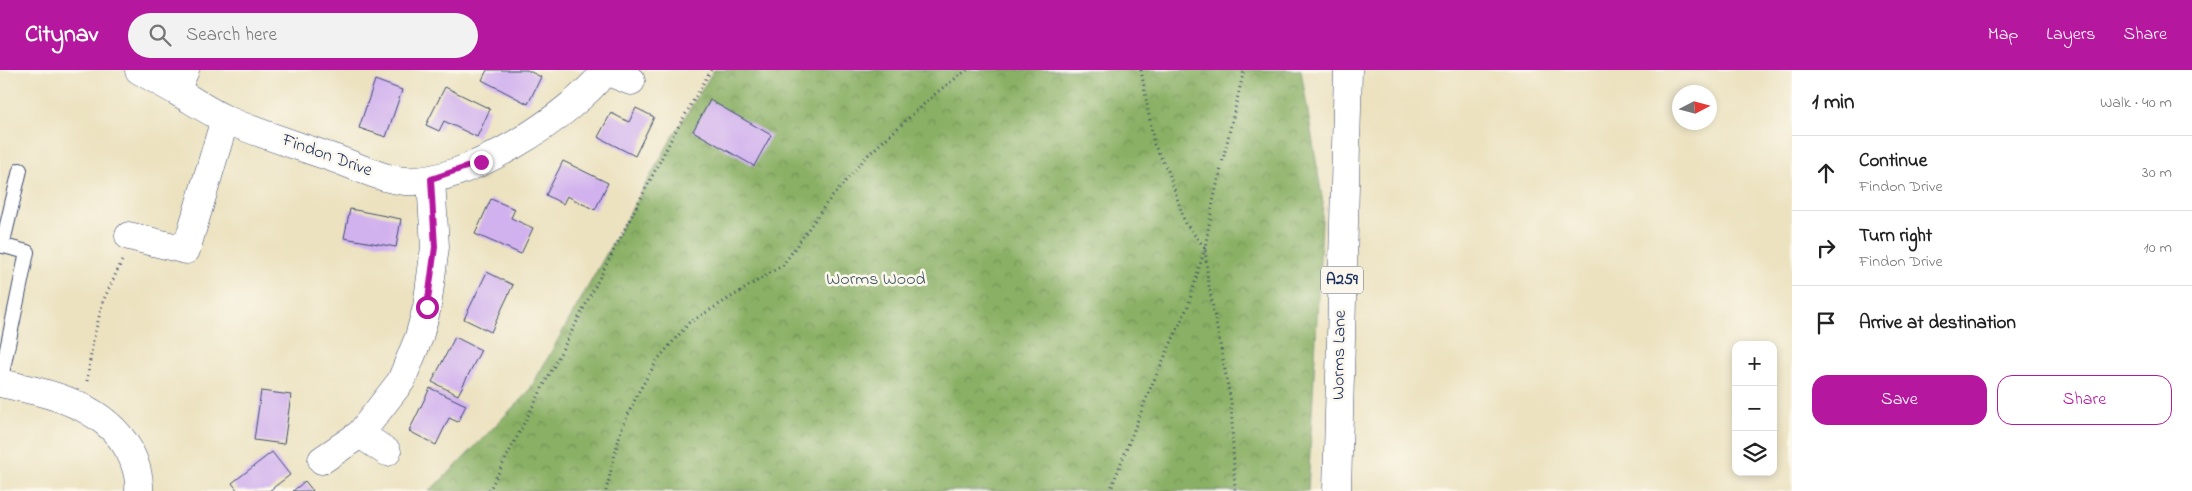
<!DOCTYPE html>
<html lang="en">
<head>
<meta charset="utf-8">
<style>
  body { margin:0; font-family:"Indie Flower",sans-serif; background:#f2f2f2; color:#222 }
  .controls { position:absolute; right:15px; bottom:15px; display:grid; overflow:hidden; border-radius:10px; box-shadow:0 2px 8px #0003 }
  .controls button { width:45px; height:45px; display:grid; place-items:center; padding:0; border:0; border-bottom:1px solid #e0e0e0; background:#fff; color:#222; font:25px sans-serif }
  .compass { position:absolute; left:1672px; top:15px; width:45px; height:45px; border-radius:50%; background:#fff; box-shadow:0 2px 8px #0003; rotate:84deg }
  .stop { position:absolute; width:15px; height:15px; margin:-11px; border:4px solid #b5179e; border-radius:50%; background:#fff }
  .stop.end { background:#b5179e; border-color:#fff; box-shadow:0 1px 5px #0008 }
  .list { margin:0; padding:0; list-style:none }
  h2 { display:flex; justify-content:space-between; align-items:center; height:65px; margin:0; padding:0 20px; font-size:21px }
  h2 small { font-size:16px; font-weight:400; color:#767676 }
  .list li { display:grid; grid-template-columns:32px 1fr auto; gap:15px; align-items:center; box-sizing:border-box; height:75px; padding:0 20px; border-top:1px solid #e0e0e0 }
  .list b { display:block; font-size:19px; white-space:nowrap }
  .list p { margin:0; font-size:16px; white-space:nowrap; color:#767676 }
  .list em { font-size:16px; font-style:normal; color:#767676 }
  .actions { display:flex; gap:10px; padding:15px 20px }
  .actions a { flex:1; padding:11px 0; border:1px solid #b5179e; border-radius:15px; text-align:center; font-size:18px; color:#b5179e }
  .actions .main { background:#b5179e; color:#fff }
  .icon { flex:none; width:28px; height:28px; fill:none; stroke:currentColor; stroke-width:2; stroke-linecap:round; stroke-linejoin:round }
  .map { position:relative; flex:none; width:1792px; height:421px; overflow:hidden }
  header { display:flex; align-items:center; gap:30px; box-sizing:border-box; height:70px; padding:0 25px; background:#b5179e; color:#fff }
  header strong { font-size:24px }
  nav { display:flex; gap:28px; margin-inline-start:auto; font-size:18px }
  .search { width:350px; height:45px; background:#f2f2f2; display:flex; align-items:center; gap:12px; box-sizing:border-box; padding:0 18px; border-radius:28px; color:#767676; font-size:19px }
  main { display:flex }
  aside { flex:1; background:#fff }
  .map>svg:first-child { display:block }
</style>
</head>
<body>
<header>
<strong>Citynav</strong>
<div class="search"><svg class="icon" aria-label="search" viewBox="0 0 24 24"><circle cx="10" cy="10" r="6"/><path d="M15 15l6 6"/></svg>Search here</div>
<nav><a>Map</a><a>Layers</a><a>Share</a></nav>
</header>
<main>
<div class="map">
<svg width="1792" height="421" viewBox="0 0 1792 421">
  <defs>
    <pattern id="forest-crowns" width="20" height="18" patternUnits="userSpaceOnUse" patternTransform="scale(1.25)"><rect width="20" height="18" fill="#8ab065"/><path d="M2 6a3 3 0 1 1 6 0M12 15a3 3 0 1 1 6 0" fill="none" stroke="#709056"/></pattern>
  </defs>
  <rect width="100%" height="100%" fill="#fbf7ec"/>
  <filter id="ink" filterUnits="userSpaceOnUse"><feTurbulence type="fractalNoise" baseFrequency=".02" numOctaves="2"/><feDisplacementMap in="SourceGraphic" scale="10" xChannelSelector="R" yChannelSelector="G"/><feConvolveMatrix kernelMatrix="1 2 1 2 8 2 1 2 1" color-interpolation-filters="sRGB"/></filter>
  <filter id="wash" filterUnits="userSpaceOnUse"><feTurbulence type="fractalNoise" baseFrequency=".0096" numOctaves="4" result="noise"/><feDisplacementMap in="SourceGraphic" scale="20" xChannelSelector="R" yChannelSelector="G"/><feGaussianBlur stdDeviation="1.12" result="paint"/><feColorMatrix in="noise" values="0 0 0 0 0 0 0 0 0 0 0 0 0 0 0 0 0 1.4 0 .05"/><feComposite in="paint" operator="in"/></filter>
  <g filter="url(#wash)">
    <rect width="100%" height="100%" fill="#ece2c0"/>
    <!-- forest -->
    <path fill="url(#forest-crowns)" stroke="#527062" d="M 714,0 L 1301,0 L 1323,133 L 1308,421 L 429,421 L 454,398 L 529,321 L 673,66 Z"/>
    <g id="blocks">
      <!-- building -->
      <path fill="#d2b2ee" d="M 487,0 L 527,0 L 541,7 L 528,34 L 482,10 Z
        M 375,10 L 402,20 L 386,67 L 359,58 Z
        M 445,17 L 490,39 L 477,67 L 444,51 L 439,61 L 426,55 Z
        M 710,30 L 771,65 L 754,96 L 693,61 Z
        M 636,38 L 654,47 L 635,86 L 598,67 L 611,43 L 629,52 Z
        M 563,91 L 608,113 L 595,140 L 567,126 L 563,134 L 546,125 Z
        M 491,129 L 515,139 L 511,148 L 533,158 L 521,184 L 475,164 Z
        M 350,139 L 401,149 L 396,177 L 344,168 Z
        M 487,202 L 513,215 L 491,262 L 464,249 Z
        M 455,267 L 481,280 L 458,325 L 432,312 Z
        M 430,318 L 466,335 L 458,352 L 449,348 L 436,375 L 409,361 Z
        M 261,321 L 291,325 L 284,374 L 254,370 Z
        M 272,382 L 290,405 L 269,421 L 238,421 L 232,413 Z
        M 305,411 L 313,421 L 293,421 Z"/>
    </g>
  </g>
  <g filter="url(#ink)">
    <use href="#blocks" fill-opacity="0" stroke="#3a4a6d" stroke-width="1"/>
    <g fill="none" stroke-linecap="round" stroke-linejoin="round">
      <defs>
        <path id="service" d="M 0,175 L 27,182 L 0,313
          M 2,176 L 20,100"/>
        <path id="minor" d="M 139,0 L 176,21 L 185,0
          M 606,1 L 631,11
          M 176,21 C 192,30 208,41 225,49 C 261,65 300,76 336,89 C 358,97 382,109 405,111 C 465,115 571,46 606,0
          M 129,166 L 186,180 L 225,49
          M 0,313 C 48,323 103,334 129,380 C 135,392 140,408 139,421
          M 360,364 L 387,382
          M 322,390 L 360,364 L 401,311 L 419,267 L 427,237 L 435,177 L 431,109"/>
        <path id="primary" d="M 1337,421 L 1348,0"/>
      </defs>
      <!-- service casing -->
      <use href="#service" stroke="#3a4a6d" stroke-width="16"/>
      <!-- minor casing -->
      <use href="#minor" stroke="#3a4a6d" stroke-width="29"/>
      <!-- primary casing -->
      <use href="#primary" stroke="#3a4a6d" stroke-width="29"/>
      <!-- path -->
      <path stroke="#3a4a6d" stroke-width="3" stroke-dasharray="1 4" stroke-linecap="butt" d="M 1141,0 L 1154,74 L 1169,103 L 1185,153 L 1205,178 L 1208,211 L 1231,332 L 1235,421
        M 87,311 L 93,271 L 103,231 L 122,191
        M 489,421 L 673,66 L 711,0
        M 606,421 L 621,360 L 638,323 L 658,289 L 689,253 L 783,195 L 826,134 L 867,86 L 936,23 L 967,0
        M 1110,421 L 1150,319 L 1188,236 L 1205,178 L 1213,132 L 1244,0"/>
      <!-- service -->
      <use href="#service" stroke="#fff" stroke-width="14"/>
      <!-- minor -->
      <use href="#minor" stroke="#fff" stroke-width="28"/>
      <!-- primary -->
      <use href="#primary" stroke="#fff" stroke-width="28"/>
    </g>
  </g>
  <g fill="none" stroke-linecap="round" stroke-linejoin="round" filter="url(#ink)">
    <!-- route -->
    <path stroke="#b5179e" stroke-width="6" d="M 427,237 L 435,177 L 431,109 L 481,92"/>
  </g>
  <g text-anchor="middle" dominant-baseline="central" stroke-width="5" stroke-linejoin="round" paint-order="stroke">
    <!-- shield labels -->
    <rect fill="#fbf7ec" stroke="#5e6b89" stroke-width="1" x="1321" y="196.5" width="42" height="27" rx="4"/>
    <g font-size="16" font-weight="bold" fill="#1b2f5e">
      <text x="1342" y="210">A259</text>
    </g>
    <!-- street labels -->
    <g font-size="18" fill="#1b2f5e" stroke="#fbf7ec">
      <text transform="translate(327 86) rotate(20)">Findon Drive</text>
      <text transform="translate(1340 285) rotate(-89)">Worms Lane</text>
    </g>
    <!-- park labels -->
    <g font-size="18" fill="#405663" stroke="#fbf7ec">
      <text x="876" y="210">Worms Wood</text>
    </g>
  </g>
</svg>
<div class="controls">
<button>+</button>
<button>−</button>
<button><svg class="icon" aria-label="layers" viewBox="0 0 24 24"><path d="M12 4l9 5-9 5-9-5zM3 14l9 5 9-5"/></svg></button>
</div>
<svg class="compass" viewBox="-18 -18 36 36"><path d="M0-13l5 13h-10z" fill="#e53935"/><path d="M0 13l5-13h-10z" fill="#767676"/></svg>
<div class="stop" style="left:427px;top:237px"></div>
<div class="stop end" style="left:481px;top:92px"></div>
</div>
<aside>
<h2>1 min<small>Walk · 40 m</small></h2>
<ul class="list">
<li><svg class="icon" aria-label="ahead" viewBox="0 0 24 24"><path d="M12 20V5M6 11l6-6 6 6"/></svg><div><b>Continue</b><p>Findon Drive</p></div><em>30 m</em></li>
<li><svg class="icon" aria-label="right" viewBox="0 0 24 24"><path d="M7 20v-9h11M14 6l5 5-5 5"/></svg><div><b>Turn right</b><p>Findon Drive</p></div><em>10 m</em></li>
<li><svg class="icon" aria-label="arrive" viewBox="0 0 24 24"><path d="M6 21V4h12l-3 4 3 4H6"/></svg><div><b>Arrive at destination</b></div></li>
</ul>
<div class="actions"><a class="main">Save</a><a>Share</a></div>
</aside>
</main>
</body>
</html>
